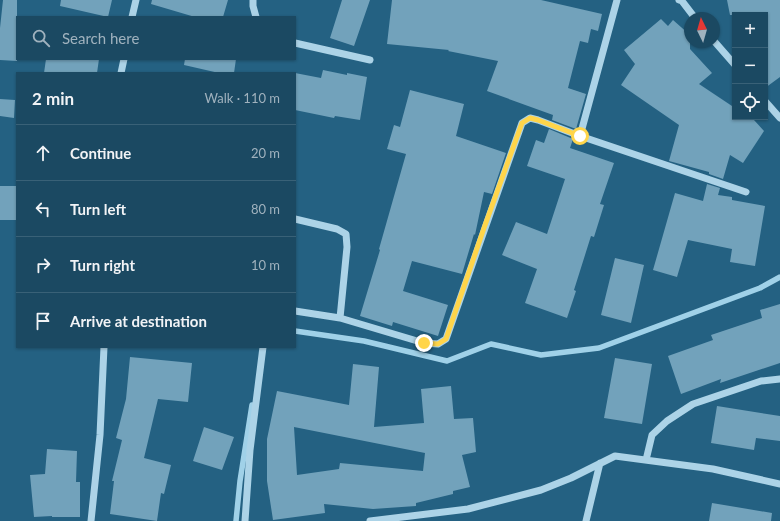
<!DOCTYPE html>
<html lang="en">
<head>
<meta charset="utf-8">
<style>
  body { margin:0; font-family:Lato,sans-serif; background:#28536b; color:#f1f3f6 }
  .controls { position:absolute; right:12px; top:12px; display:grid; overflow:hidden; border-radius:0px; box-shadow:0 1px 3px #0004 }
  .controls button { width:36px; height:36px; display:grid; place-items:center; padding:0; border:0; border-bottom:1px solid #396177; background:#1b4962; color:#f1f3f6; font:20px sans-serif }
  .compass { position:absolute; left:684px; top:12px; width:36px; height:36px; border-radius:50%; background:#1b4962; box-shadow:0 1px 3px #0004; rotate:355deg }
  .stop { position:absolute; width:12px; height:12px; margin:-9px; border:3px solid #ffd54a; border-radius:50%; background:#fff }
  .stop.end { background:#ffd54a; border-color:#fff; box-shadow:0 1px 4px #0008 }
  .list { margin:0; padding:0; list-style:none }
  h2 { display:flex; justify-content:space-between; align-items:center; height:52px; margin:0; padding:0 16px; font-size:17px }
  h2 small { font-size:13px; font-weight:400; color:#a0b2be }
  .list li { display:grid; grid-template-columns:26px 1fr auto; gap:12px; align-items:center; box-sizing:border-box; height:56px; padding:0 16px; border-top:1px solid #396177 }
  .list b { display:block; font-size:15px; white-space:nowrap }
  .list em { font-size:13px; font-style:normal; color:#a0b2be }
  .icon { flex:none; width:22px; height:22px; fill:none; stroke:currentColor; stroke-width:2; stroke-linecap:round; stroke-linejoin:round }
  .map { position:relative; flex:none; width:780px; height:521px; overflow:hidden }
  .search { position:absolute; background:#1b4962; box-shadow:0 1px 3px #0004; left:16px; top:16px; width:280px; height:44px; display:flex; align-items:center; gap:10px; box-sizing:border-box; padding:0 14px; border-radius:0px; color:#a0b2be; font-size:15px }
  .panel { position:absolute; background:#1b4962; box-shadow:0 1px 3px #0004; left:16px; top:72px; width:280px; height:276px; border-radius:0px }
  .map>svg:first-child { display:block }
</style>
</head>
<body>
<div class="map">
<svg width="780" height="521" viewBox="0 0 780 521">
  <rect width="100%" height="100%" fill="#246182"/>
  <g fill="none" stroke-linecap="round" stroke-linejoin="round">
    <!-- stream -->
    <path stroke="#a0d1e8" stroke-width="5.5" d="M 295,331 L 364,341 L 447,361 L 491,344 L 541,355 L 599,348 L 760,288 L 780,277
      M 236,521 L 240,481 L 252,405"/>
  </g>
  <!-- building -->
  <path fill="#72a2bb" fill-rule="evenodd" d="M 3,0 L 17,0 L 17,61 L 0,60 L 0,28 Z
    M 61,0 L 112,0 L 108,17 L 60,6 Z
    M 152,0 L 228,0 L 223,17 L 195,17 L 151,4 Z
    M 342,0 L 370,0 L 354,46 L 330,38 Z
    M 392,0 L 541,0 L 602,14 L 598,31 L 591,29 L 588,43 L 580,41 L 568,88 L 586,94 L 576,129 L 552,120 L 553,115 L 487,91 L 498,61 L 448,51 L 449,50 L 387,44 Z
    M 727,0 L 780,0 L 780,77 L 765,88 L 765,15 L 730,15 Z
    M 661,19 L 668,26 L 673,20 L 690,35 L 690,49 L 712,73 L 699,84 L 735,108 L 735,117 L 749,117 L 754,120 L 764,131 L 743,163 L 730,155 L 723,179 L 709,174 L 709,172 L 669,161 L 679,125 L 621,85 L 635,64 L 624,50 Z
    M 46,59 L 99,59 L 97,73 L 44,73 Z
    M 185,59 L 236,59 L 234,73 L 219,73 L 184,65 Z
    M 323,70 L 347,75 L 347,73 L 367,77 L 360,120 L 335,116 L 334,118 L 295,110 L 295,73 L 321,78 Z
    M 410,90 L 464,104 L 456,136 L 506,153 L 492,194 L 484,192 L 475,235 L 474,234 L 462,274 L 412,261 L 403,291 L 448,305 L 438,336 L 393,322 L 392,326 L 360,316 L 380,250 L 379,249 L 406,154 L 387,149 L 394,125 L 400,127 Z
    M 0,99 L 15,100 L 14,118 L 0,116 Z
    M 549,129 L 573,139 L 570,148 L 614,163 L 600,204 L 604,205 L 594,237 L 591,236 L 574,290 L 576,291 L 567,318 L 525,303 L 537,269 L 502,255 L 516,222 L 547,234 L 565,179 L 527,166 L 536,140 L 544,143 Z
    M 707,184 L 720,188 L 718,195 L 732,197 L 732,200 L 765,206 L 755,266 L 730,262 L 732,249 L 688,240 L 677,277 L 653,270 L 675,193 L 703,201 Z
    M 0,186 L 17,186 L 17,220 L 0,220 Z
    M 615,258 L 644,265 L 631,323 L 601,315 Z
    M 780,304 L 780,363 L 720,383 L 721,379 L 681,394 L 668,356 L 713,340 L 711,335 L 762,318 L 760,310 Z
    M 130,357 L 192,363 L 188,402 L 158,399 L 144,458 L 171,465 L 164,494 L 161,493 L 157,521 L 110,514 L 114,481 L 112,481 L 122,440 L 116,438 L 126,399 Z
    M 615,358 L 652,364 L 642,424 L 604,418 Z
    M 353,364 L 379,367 L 374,427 L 424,423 L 421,389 L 451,386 L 454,419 L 473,418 L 476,452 L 462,455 L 470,487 L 453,491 L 453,494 L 416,503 L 416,506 L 373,509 L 324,504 L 325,513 L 273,520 L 267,481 L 267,439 L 277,391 L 349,405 ZM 294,427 L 425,453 L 423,471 L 340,463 L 339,469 L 297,475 Z
    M 717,406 L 780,416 L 780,441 L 756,438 L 754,450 L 711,443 Z
    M 204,427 L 234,437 L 222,470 L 193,461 Z
    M 47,449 L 77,451 L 76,482 L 80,482 L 80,517 L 52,517 L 52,516 L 34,517 L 30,475 L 45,474 Z
    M 712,503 L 772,513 L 771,521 L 709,521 Z"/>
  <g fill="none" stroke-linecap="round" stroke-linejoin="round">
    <!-- minor -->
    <path stroke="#acd3e7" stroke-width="7" d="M 253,0 L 253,6 L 256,17
      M 679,0 L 682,1 L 695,18
      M 132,17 L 136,0
      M 714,41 L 735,65
      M 295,43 L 370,60
      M 121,73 L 124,59
      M 765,101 L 780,118
      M 580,136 L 617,0
      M 295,219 L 337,229 L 346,234 L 347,247 L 340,318 L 424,343 L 438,344 L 446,339 L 522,123 L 530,118 L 538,120 L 580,136 L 746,192
      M 295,311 L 340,318
      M 646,460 L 652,435 L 667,421 L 693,404 L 761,381 L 780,379
      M 91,521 L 100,435 L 104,347
      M 245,521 L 250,450 L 263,347
      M 370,521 L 468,509 L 541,490 L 571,478 L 615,456 L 713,469 L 780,484
      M 586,521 L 600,463"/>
  </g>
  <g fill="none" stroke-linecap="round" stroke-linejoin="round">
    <!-- route -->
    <path stroke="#ffd54a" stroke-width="5" d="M 424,343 L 438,344 L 446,339 L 484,228 L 522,123 L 530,118 L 538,120 L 580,136"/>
  </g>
</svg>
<div class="controls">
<button>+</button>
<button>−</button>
<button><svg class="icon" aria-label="locate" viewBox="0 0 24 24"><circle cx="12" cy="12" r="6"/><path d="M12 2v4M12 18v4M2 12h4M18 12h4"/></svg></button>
</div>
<svg class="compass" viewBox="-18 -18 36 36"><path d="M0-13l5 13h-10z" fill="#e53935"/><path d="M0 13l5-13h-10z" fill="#a0b2be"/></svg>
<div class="stop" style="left:580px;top:136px"></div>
<div class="stop end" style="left:424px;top:343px"></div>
<div class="search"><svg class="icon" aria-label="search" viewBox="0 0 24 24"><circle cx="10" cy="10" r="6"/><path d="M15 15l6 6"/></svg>Search here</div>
<section class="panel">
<h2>2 min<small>Walk · 110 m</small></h2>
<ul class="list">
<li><svg class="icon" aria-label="ahead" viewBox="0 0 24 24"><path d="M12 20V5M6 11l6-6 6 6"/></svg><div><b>Continue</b></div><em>20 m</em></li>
<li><svg class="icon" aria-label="left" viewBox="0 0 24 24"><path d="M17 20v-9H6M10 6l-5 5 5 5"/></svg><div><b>Turn left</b></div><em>80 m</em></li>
<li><svg class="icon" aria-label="right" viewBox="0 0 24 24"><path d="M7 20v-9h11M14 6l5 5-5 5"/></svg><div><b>Turn right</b></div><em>10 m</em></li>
<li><svg class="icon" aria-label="arrive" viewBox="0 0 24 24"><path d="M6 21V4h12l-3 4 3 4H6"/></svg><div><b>Arrive at destination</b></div></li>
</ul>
</section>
</div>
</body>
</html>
